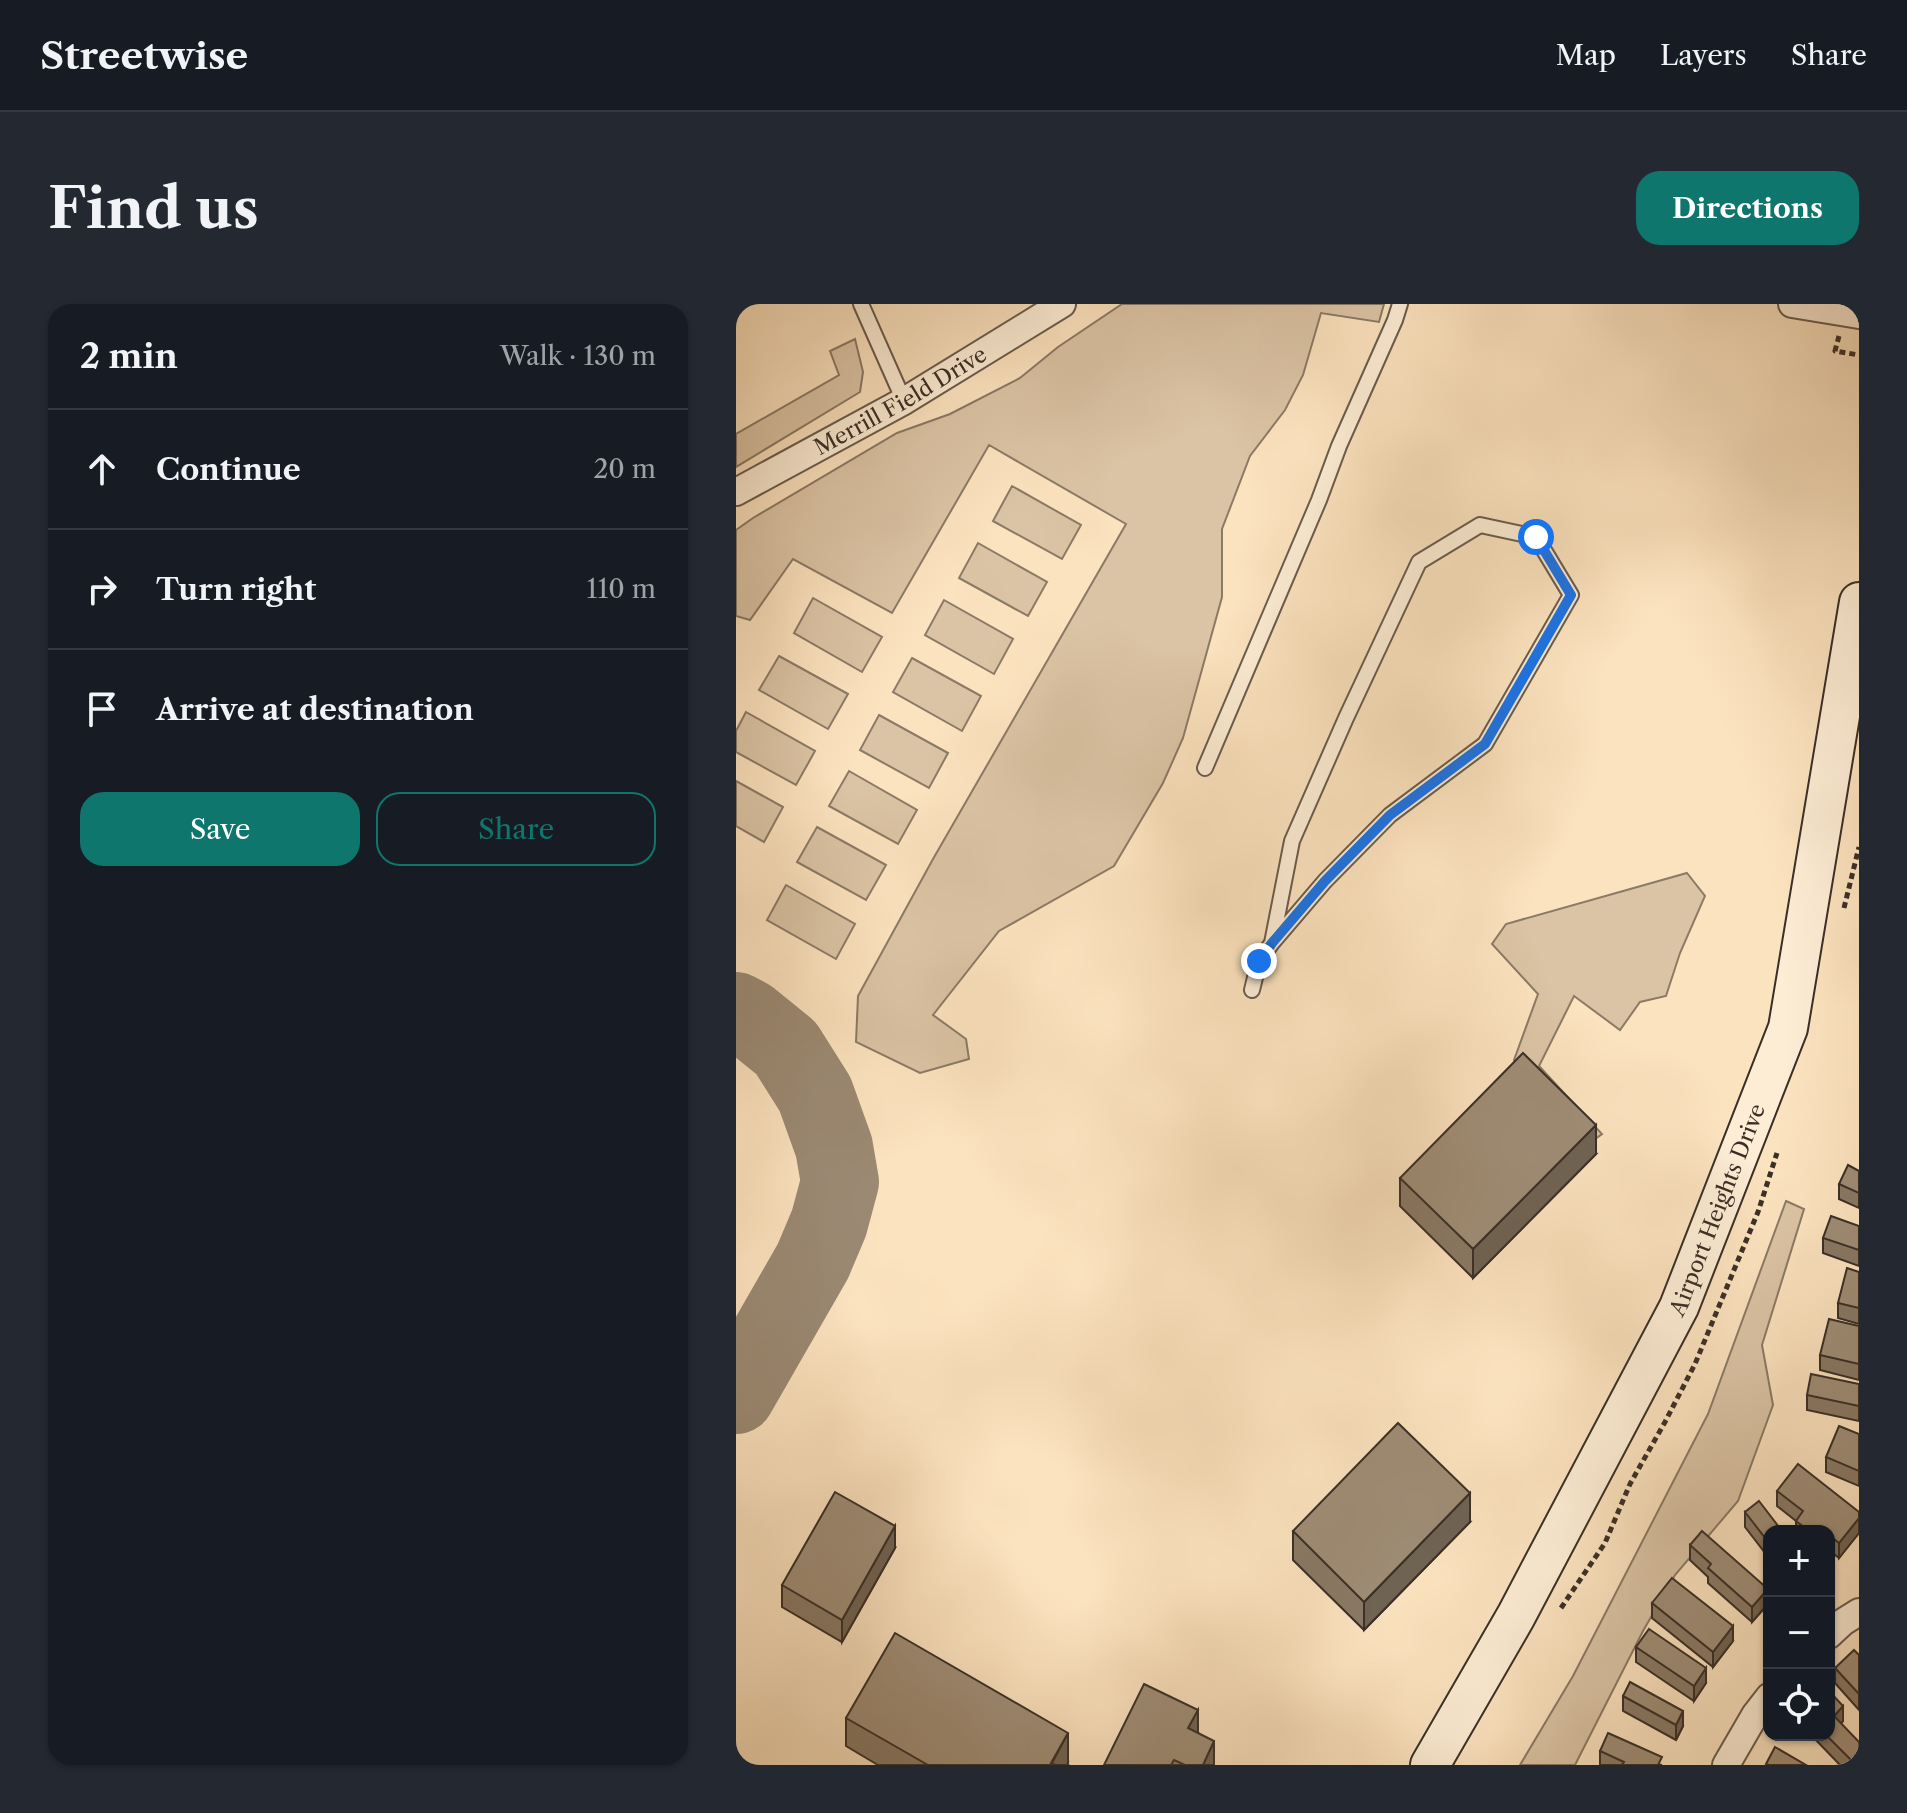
<!DOCTYPE html>
<html lang="en">
<head>
<meta charset="utf-8">
<style>
  body { margin:0; font-family:"Libre Caslon Text",serif; background:#242831; color:#f1f3f6 }
  .controls { position:absolute; right:24px; bottom:24px; display:grid; overflow:hidden; border-radius:16px; box-shadow:0 2px 6px #0004 }
  .controls button { width:72px; height:72px; display:grid; place-items:center; padding:0; border:0; border-bottom:2px solid #363941; background:#171b24; color:#f1f3f6; font:40px sans-serif }
  .stop { position:absolute; width:24px; height:24px; margin:-18px; border:6px solid #1a73e8; border-radius:50%; background:#fff }
  .stop.end { background:#1a73e8; border-color:#fff; box-shadow:0 2px 8px #0008 }
  .list { margin:0; padding:0; list-style:none }
  h2 { display:flex; justify-content:space-between; align-items:center; height:104px; margin:0; padding:0 32px; font-size:34px }
  h2 small { font-size:26px; font-weight:400; color:#9ea1a6 }
  .list li { display:grid; grid-template-columns:52px 1fr auto; gap:24px; align-items:center; box-sizing:border-box; height:120px; padding:0 32px; border-top:2px solid #363941 }
  .list b { display:block; font-size:30px; white-space:nowrap }
  .list em { font-size:26px; font-style:normal; color:#9ea1a6 }
  .actions { display:flex; gap:16px; padding:24px 32px }
  .actions a { flex:1; padding:18px 0; border:2px solid #0f766e; border-radius:24px; text-align:center; font-size:28px; color:#0f766e }
  .actions .main { background:#0f766e; color:#fff }
  .icon { flex:none; width:44px; height:44px; fill:none; stroke:currentColor; stroke-width:2; stroke-linecap:round; stroke-linejoin:round }
  .map { position:relative; flex:none; width:1123px; height:1461px; overflow:hidden; border-radius:24px }
  header { display:flex; align-items:center; gap:48px; box-sizing:border-box; height:112px; padding:0 40px; background:#171b24; border-bottom:2px solid #363941 }
  header strong { font-size:38px }
  nav { display:flex; gap:44px; margin-inline-start:auto; font-size:28px }
  .intro { display:flex; align-items:center; justify-content:space-between; box-sizing:border-box; height:192px; padding:0 48px }
  h1 { margin:0; font-size:56px }
  .button { padding:20px 36px; border-radius:24px; background:#0f766e; color:#fff; font-size:28px; font-weight:700 }
  main { display:flex; gap:48px; padding:0 48px }
  aside { flex:1; background:#171b24; border-radius:24px; box-shadow:0 2px 6px #0004 }
  .map>svg:first-child { display:block }
</style>
</head>
<body>
<header>
<strong>Streetwise</strong>
<nav><a>Map</a><a>Layers</a><a>Share</a></nav>
</header>
<div class="intro"><h1>Find us</h1><a class="button">Directions</a></div>
<main>
<aside>
<h2>2 min<small>Walk · 130 m</small></h2>
<ul class="list">
<li><svg class="icon" aria-label="ahead" viewBox="0 0 24 24"><path d="M12 20V5M6 11l6-6 6 6"/></svg><div><b>Continue</b></div><em>20 m</em></li>
<li><svg class="icon" aria-label="right" viewBox="0 0 24 24"><path d="M7 20v-9h11M14 6l5 5-5 5"/></svg><div><b>Turn right</b></div><em>110 m</em></li>
<li><svg class="icon" aria-label="arrive" viewBox="0 0 24 24"><path d="M6 21V4h12l-3 4 3 4H6"/></svg><div><b>Arrive at destination</b></div></li>
</ul>
<div class="actions"><a class="main">Save</a><a>Share</a></div>
</aside>
<div class="map">
<svg width="1123" height="1461" viewBox="0 0 1123 1461">
  <rect width="100%" height="100%" fill="#fce3bf"/>
  <filter id="stains"><feTurbulence type="fractalNoise" baseFrequency=".0025" numOctaves="4"/><feColorMatrix values="0 0 0 0 .2 0 0 0 0 .09 0 0 0 0 .02 0 0 0 .5 -.17"/></filter>
  <radialGradient id="worn" r=".72"><stop offset=".6" stop-color="#630" stop-opacity="0"/><stop offset="1" stop-color="#630" stop-opacity=".3"/></radialGradient>
  <!-- green -->
  <path fill="#dbc4a5" stroke="#8a7a66" stroke-width="2" d="M 386,0 L 648,0 L 643,18 L 585,9 L 567,71 L 549,106 L 514,152 L 486,225 L 486,293 L 447,434 L 427,479 L 378,562 L 263,627 L 197,711 L 230,735 L 233,755 L 184,769 L 120,738 L 122,692 L 197,555 L 390,220 L 253,141 L 156,309 L 57,255 L 14,316 L 0,312 L 0,226 L 17,214 L 161,129 L 214,110 L 284,74 L 322,43 Z
    M 119,35 L 127,68 L 124,88 L 0,163 L 0,130 L 103,71 L 94,47 Z
    M 276,182 L 345,221 L 326,255 L 257,217 Z
    M 242,239 L 311,278 L 292,312 L 223,274 Z
    M 77,294 L 146,333 L 126,368 L 58,329 Z
    M 208,296 L 277,335 L 258,370 L 189,331 Z
    M 43,352 L 112,390 L 92,425 L 23,386 Z
    M 176,354 L 245,392 L 226,427 L 157,388 Z
    M 10,408 L 79,447 L 60,481 L 0,448 L 0,427 Z
    M 143,411 L 212,449 L 193,484 L 124,446 Z
    M 113,467 L 181,506 L 162,540 L 93,502 Z
    M 0,477 L 47,503 L 28,538 L 0,522 Z
    M 81,523 L 150,561 L 130,596 L 61,558 Z
    M 951,569 L 969,592 L 944,649 L 930,692 L 904,698 L 884,726 L 838,692 L 803,762 L 866,830 L 851,841 L 800,790 L 778,756 L 802,690 L 756,640 L 770,620 Z
    M 50,581 L 119,620 L 100,655 L 31,616 Z
    M 1050,897 L 1068,905 L 1026,1041 L 1037,1101 L 1002,1197 L 939,1271 L 907,1327 L 839,1461 L 784,1461 L 837,1372 L 972,1110 Z"/>
  <g fill="none" stroke-linecap="round" stroke-linejoin="round">
    <!-- taxiway -->
    <path stroke="#9b8973" stroke-width="78" d="M 0,707 L 13,714 L 50,744 L 79,790 L 98,843 L 104,878 L 93,919 L 77,957 L 0,1091"/>
    <defs>
      <path id="lane" d="M 125,0 L 168,97
        M 469,464 L 583,196 L 603,142 L 659,16 L 664,0
        M 516,686 L 523,657 L 536,639 L 589,577 L 654,511 L 749,440 L 835,291 L 800,233 L 744,221 L 683,258 L 610,414 L 556,537 L 536,639"/>
      <g id="street">
        <path d="M 1056,0 L 1123,11"/>
        <path id="s1" d="M 0,188 L 168,97 L 326,0"/>
        <path d="M 1093,1331 L 1107,1318 L 1123,1308"/>
        <path d="M 990,1461 L 1019,1411 L 1033,1393"/>
      </g>
      <g id="secondary">
        <path id="s2" d="M 694,1461 L 780,1312 L 943,1003 L 1052,724 L 1123,298"/>
      </g>
    </defs>
    <!-- lane casing -->
    <use href="#lane" stroke="#6a5c4d" stroke-width="18"/>
    <!-- street casing -->
    <use href="#street" stroke="#6a5c4d" stroke-width="30"/>
    <!-- secondary casing -->
    <use href="#secondary" stroke="#3a2f27" stroke-width="42"/>
    <!-- path -->
    <path stroke="#3a2f27" stroke-width="5" stroke-dasharray="6 4" stroke-linecap="butt" d="M 1103,32 L 1099,47 L 1123,51
      M 1108,604 L 1123,543
      M 825,1304 L 869,1239 L 894,1180 L 929,1118 L 959,1060 L 1022,908 L 1041,849"/>
    <!-- lane -->
    <use href="#lane" stroke="#fdedd5" stroke-width="14"/>
    <!-- street -->
    <use href="#street" stroke="#fdedd5" stroke-width="26"/>
    <!-- secondary -->
    <use href="#secondary" stroke="#fdedd5" stroke-width="38"/>
  </g>
  <!-- wall -->
  <path fill="#897965" stroke="#3a2f27" stroke-width="2" d="M 860,850 L 737,974 L 664,902 L 664,874 Z
    M 1123,867 L 1123,904 L 1103,895 L 1103,880 Z
    M 1123,922 L 1123,962 L 1087,949 L 1087,934 Z
    M 1123,968 L 1123,1020 L 1102,1014 L 1102,999 Z
    M 1123,1022 L 1123,1076 L 1084,1066 L 1084,1051 Z
    M 1123,1080 L 1123,1117 L 1071,1106 L 1071,1091 Z
    M 1123,1130 L 1123,1182 L 1090,1168 L 1090,1153 Z
    M 1041,1187 L 1123,1208 L 1123,1229 L 1103,1254 L 1093,1246 L 1093,1227 L 1060,1227 L 1060,1217 L 1041,1202 Z
    M 1009,1208 L 1033,1227 L 1033,1254 L 1009,1223 Z
    M 734,1218 L 628,1326 L 557,1256 L 557,1227 Z
    M 954,1241 L 1032,1300 L 1016,1318 L 972,1279 L 972,1273 L 954,1256 Z
    M 159,1244 L 106,1338 L 46,1303 L 46,1281 Z
    M 916,1299 L 997,1337 L 977,1363 L 916,1314 Z
    M 900,1343 L 970,1379 L 958,1397 L 900,1358 Z
    M 1123,1351 L 1123,1406 L 1099,1379 L 1099,1364 Z
    M 887,1392 L 947,1422 L 940,1436 L 887,1407 Z
    M 110,1414 L 332,1458 L 331,1460 L 333,1461 L 142,1461 L 110,1442 Z
    M 1107,1417 L 1105,1419 L 1123,1461 L 1104,1461 L 1075,1431 L 1093,1431 Z
    M 462,1428 L 478,1459 L 478,1461 L 368,1461 Z
    M 864,1447 L 926,1461 L 864,1461 Z"/>
  <!-- shaded-wall -->
  <path fill="#6f6353" stroke="#3a2f27" stroke-width="2" d="M 860,821 L 860,850 L 737,974 L 737,945 Z
    M 734,1189 L 734,1218 L 628,1326 L 628,1298 Z
    M 1123,1214 L 1123,1229 L 1103,1254 L 1103,1239 Z
    M 159,1222 L 159,1244 L 106,1338 L 106,1316 Z
    M 1032,1285 L 1032,1300 L 1016,1318 L 1016,1303 Z
    M 997,1322 L 997,1337 L 977,1363 L 977,1348 Z
    M 970,1364 L 970,1379 L 958,1397 L 958,1382 Z
    M 1107,1402 L 1107,1417 L 1098,1427 L 1098,1412 Z
    M 462,1406 L 462,1428 L 452,1447 L 452,1424 Z
    M 947,1407 L 947,1422 L 940,1436 L 940,1421 Z
    M 332,1429 L 332,1458 L 331,1461 L 315,1461 Z
    M 478,1437 L 478,1461 L 467,1461 Z"/>
  <!-- building -->
  <path fill="#9f8d76" stroke="#3a2f27" stroke-width="2" d="M 787,749 L 860,821 L 737,945 L 664,874 Z
    M 1112,861 L 1123,867 L 1123,889 L 1103,880 Z
    M 1095,912 L 1123,922 L 1123,946 L 1087,934 Z
    M 1111,964 L 1123,968 L 1123,1004 L 1102,999 Z
    M 1093,1015 L 1123,1022 L 1123,1060 L 1084,1051 Z
    M 1075,1070 L 1123,1080 L 1123,1102 L 1071,1091 Z
    M 662,1119 L 734,1189 L 628,1298 L 557,1227 Z
    M 1103,1122 L 1123,1130 L 1123,1167 L 1090,1153 Z
    M 1062,1160 L 1123,1208 L 1123,1214 L 1103,1239 L 1093,1231 L 1093,1227 L 1088,1227 L 1086,1225 L 1085,1227 L 1073,1227 L 1060,1217 L 1067,1207 L 1041,1187 Z
    M 99,1188 L 159,1222 L 106,1316 L 46,1281 Z
    M 1023,1197 L 1046,1227 L 1033,1227 L 1033,1239 L 1009,1208 Z
    M 966,1227 L 1032,1285 L 1016,1303 L 972,1264 L 975,1260 L 954,1241 Z
    M 936,1274 L 997,1322 L 977,1348 L 916,1299 Z
    M 913,1325 L 970,1364 L 958,1382 L 900,1343 Z
    M 159,1329 L 332,1429 L 315,1459 L 319,1461 L 192,1461 L 110,1414 Z
    M 1118,1346 L 1123,1351 L 1123,1390 L 1099,1364 Z
    M 894,1378 L 947,1407 L 940,1421 L 887,1392 Z
    M 408,1380 L 462,1406 L 452,1424 L 478,1437 L 467,1461 L 449,1461 L 438,1456 L 435,1461 L 368,1461 Z
    M 1093,1387 L 1107,1402 L 1098,1412 L 1123,1438 L 1123,1458 L 1120,1461 L 1090,1431 L 1093,1431 Z
    M 872,1429 L 926,1453 L 922,1461 L 886,1461 L 888,1458 L 864,1447 Z
    M 1039,1443 L 1070,1461 L 1033,1461 L 1030,1460 Z"/>
  <g fill="none" stroke-linecap="round" stroke-linejoin="round">
    <!-- route -->
    <path stroke="#1a73e8" stroke-width="10" d="M 523,657 L 536,639 L 589,577 L 654,511 L 749,440 L 835,291 L 800,233"/>
  </g>
  <g text-anchor="middle" dominant-baseline="central" stroke-width="8" stroke-linejoin="round" paint-order="stroke">
    <!-- street labels -->
    <g font-size="22" fill="#3a2f27" stroke="#fdedd5">
      <text stroke="none"><textPath href="#s1" startOffset="188">Merrill Field Drive</textPath></text>
      <text stroke="none"><textPath href="#s2" startOffset="626">Airport Heights Drive</textPath></text>
    </g>
  </g>
  <rect width="100%" height="100%" filter="url(#stains)"/>
  <rect width="100%" height="100%" fill="url(#worn)"/>
</svg>
<div class="controls">
<button>+</button>
<button>−</button>
<button><svg class="icon" aria-label="locate" viewBox="0 0 24 24"><circle cx="12" cy="12" r="6"/><path d="M12 2v4M12 18v4M2 12h4M18 12h4"/></svg></button>
</div>
<div class="stop" style="left:800px;top:233px"></div>
<div class="stop end" style="left:523px;top:657px"></div>
</div>
</main>
</body>
</html>
